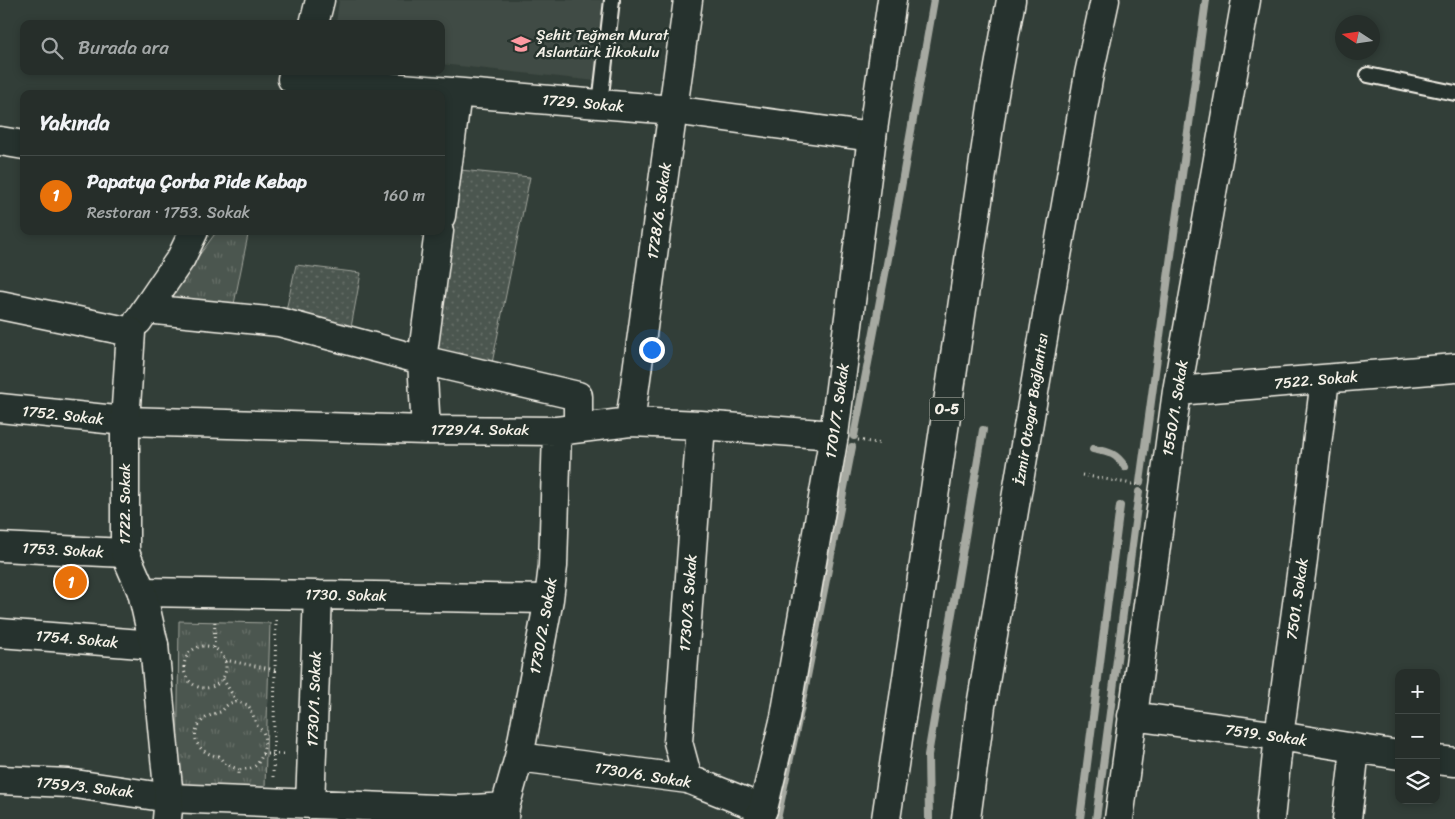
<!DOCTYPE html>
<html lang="tr">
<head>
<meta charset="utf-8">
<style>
  body { margin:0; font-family:Sriracha,sans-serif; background:#2e3632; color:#f1f3f6 }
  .controls { position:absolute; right:15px; bottom:15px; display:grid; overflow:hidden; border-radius:10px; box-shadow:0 2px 8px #0003 }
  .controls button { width:45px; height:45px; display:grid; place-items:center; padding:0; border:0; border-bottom:1px solid #424a47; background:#262e2a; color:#f1f3f6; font:25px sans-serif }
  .compass { position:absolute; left:1335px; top:15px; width:45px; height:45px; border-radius:50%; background:#262e2a; box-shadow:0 2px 8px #0003; rotate:282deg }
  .you { position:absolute; left:651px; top:349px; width:18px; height:18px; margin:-12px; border:4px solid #fff; border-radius:50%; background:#1a73e8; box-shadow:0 0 0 8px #1a73e833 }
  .badge { display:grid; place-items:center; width:32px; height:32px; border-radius:50%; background:#8c9099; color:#fff; font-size:16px; font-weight:700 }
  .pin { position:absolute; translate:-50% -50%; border:2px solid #fff; box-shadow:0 1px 5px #0006 }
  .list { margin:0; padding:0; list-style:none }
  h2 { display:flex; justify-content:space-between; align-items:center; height:65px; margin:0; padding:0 20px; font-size:21px }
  h2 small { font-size:16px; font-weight:400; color:#a4a8a8 }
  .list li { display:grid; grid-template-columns:32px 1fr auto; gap:15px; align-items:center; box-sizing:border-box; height:80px; padding:0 20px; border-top:1px solid #424a47 }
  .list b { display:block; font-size:19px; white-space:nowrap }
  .list p { margin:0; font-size:16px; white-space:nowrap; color:#a4a8a8 }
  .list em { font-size:16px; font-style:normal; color:#a4a8a8 }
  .icon { flex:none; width:28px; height:28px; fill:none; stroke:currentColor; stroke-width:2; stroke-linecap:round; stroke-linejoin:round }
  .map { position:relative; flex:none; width:1455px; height:819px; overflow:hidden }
  .search { position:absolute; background:#262e2a; box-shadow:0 2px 8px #0003; left:20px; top:20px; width:425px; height:55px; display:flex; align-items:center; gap:12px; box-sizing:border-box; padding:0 18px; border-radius:10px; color:#a4a8a8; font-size:19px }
  .panel { position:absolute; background:#262e2a; box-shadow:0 2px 8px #0003; left:20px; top:90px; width:425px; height:145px; border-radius:10px }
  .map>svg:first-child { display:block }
</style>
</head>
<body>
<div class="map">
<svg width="1455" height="819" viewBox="0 0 1455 819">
  <defs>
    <pattern id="grass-dots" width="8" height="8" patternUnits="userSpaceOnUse" patternTransform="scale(1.25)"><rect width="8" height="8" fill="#4c564f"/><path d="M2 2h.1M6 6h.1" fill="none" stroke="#666f68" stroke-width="1.8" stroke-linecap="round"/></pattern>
    <pattern id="park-tufts" width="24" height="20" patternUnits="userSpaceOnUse" patternTransform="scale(1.25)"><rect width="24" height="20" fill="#4c564f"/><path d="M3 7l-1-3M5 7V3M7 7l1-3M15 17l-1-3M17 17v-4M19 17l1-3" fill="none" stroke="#666f68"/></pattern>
  </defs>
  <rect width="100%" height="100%" fill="#323e38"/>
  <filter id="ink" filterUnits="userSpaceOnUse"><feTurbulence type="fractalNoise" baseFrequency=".02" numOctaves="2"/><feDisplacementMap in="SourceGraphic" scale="10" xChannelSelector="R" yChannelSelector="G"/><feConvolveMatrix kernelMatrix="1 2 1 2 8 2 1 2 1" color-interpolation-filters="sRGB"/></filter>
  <g filter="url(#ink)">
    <!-- built -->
    <path fill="#404b44" d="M 339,0 L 605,0 L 596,81 L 441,64 L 441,24 L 336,24 Z"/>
    <!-- grass -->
    <path fill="url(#grass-dots)" stroke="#a0a49c" d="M 460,170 L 530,177 L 492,363 L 435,351 Z
      M 296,265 L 361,273 L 350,333 L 285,315 Z"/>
    <!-- park -->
    <path fill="url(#park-tufts)" stroke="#a0a49c" d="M 217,231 L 232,231 L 248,235 L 234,304 L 164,303 Z
      M 179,621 L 270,623 L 265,788 L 177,785 Z"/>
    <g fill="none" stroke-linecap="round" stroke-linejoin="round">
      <!-- stream -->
      <path stroke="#a6a9a1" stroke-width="8" d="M 854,436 L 895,222 L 934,0
        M 1093,449 C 1109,452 1116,453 1125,467
        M 1140,482 L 1206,0
        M 777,819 L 804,692 L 852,447
        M 929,819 L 928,755 L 983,430
        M 1080,819 L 1120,506
        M 1096,819 L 1139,492"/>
      <defs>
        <path id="lane" d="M 1368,75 L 1455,93
          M 600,104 L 612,0"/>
        <path id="street" d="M 314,24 L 320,0
          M 292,79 L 673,110 L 872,137
          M 0,141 L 24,145
          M 441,216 L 457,93
          M 146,309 L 279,322 L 422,360 L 578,396 L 578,428
          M 138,321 L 181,258 L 194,231
          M 1177,391 L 1455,368
          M 0,408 L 125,421 L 426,430 L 557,431 L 630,422 L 701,425 L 834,435
          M 630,422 L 688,0
          M 426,430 L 422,360 L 439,231
          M 0,547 L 125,553
          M 142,592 L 549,599
          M 0,633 L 154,645
          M 1132,716 L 1279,736 L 1399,755
          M 519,757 L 688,779 L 763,809
          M 1436,760 L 1455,762
          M 688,779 L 678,742 L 701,425
          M 0,780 L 68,783 L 169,798 L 459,810 L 505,807
          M 310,804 L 318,595
          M 504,819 L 505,807 L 519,757 L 549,599 L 553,566 L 557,431
          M 1119,819 L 1177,391 L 1246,0
          M 1270,819 L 1279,736 L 1302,567 L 1325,379
          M 1347,819 L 1355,749"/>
        <path id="secondary" d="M 0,305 L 131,332 L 125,421 L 125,553 L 142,592 L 154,645 L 169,798 L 167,819
          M 759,819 L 763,809 L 785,717 L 834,435 L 872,137 L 892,0"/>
        <path id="highway" d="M 886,819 L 993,100 L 1011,0
          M 966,819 L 981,706 L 1057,256 L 1089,74 L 1105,0"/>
      </defs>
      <!-- lane casing -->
      <use href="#lane" stroke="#f4f1e8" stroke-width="18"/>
      <!-- street casing -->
      <use href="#street" stroke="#f4f1e8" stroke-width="31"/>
      <!-- secondary casing -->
      <use href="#secondary" stroke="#f4f1e8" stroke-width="31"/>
      <!-- highway casing -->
      <use href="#highway" stroke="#f4f1e8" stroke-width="31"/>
      <!-- path -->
      <path stroke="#f4f1e8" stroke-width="3" stroke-dasharray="1 4" stroke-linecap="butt" d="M 858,440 L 882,444
        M 1082,475 L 1138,485
        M184 667a21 21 0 1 1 42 0a21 21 0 1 1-42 0Z
        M 214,648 L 215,619
        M 225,660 L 275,670 L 276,619
        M 223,679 L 237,702
        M 262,754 L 286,754
        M 239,770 L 224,763 L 219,756 C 200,755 187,737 202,721 C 207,716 214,714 220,712 C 224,710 225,706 229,704 C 234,700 242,703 248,705 C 252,711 253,716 256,723 C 257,727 261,729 263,732 C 267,741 263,760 255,766 C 251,769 244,769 239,770 L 239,775
        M 273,777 L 275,670"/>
      <!-- lane -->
      <use href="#lane" stroke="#26332d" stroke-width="14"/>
      <!-- street -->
      <use href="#street" stroke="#26332d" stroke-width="28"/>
      <!-- secondary -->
      <use href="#secondary" stroke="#26332d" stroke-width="28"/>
      <!-- highway -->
      <use href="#highway" stroke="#26332d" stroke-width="28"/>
    </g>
  </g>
  <!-- icons -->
  <defs>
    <symbol id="school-bare" viewBox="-9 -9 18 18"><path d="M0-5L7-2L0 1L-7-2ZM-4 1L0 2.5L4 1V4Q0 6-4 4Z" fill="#ff9aa2" stroke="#26332d" stroke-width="2.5" paint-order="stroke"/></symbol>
  </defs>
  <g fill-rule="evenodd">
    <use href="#school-bare" x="507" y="30" width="28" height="28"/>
  </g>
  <g text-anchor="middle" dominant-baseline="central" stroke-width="5" stroke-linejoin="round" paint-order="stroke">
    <!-- shield labels -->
    <rect fill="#26332d" stroke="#b6b8b0" stroke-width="1" x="929.5" y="397.5" width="35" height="23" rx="4"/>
    <g font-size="14" font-weight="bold" fill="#f4f1e8">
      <text x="947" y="409">O-5</text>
    </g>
    <!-- poi labels -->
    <g font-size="15" fill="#f4f1e8" stroke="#26332d" text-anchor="start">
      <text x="536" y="35">Şehit Teğmen Murat<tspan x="536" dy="17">Aslantürk İlkokulu</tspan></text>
    </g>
    <!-- street labels -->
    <g font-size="15" fill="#f4f1e8" stroke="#26332d">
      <text transform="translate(583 103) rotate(5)">1729. Sokak</text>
      <text transform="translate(659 211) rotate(-82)">1728/6. Sokak</text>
      <text transform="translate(1316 380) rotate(-5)">7522. Sokak</text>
      <text transform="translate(1175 408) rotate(-81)">1550/1. Sokak</text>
      <text transform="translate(1031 409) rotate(-81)">İzmir Otogar Bağlantısı</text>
      <text transform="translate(837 411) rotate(-82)">1701/7. Sokak</text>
      <text transform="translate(63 415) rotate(6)">1752. Sokak</text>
      <text x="480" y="430">1729/4. Sokak</text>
      <text transform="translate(125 504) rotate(-90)">1722. Sokak</text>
      <text transform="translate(63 550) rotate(3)">1753. Sokak</text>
      <text transform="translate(346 595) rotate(1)">1730. Sokak</text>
      <text transform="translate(1297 599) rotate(-82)">7501. Sokak</text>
      <text transform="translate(688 603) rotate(-86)">1730/3. Sokak</text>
      <text transform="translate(543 626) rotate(-80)">1730/2. Sokak</text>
      <text transform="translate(77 639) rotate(5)">1754. Sokak</text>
      <text transform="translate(314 699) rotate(-88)">1730/1. Sokak</text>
      <text transform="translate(1266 735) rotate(8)">7519. Sokak</text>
      <text transform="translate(643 775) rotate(9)">1730/6. Sokak</text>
      <text transform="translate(85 787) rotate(6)">1759/3. Sokak</text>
    </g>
  </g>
</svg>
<div class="controls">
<button>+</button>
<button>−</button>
<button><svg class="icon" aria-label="layers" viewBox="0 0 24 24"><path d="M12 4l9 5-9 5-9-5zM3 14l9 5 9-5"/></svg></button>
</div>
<svg class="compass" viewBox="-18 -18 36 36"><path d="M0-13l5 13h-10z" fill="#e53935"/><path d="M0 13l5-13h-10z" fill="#a4a8a8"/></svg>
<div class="you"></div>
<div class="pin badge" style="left:71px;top:582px;background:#e8710a">1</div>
<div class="search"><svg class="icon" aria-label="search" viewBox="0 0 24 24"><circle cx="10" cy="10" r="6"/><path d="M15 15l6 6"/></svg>Burada ara</div>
<section class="panel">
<h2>Yakında<small></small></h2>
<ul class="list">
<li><span class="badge" style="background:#e8710a">1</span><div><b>Papatya Çorba Pide Kebap</b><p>Restoran · 1753. Sokak</p></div><em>160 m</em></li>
</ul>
</section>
</div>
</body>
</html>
